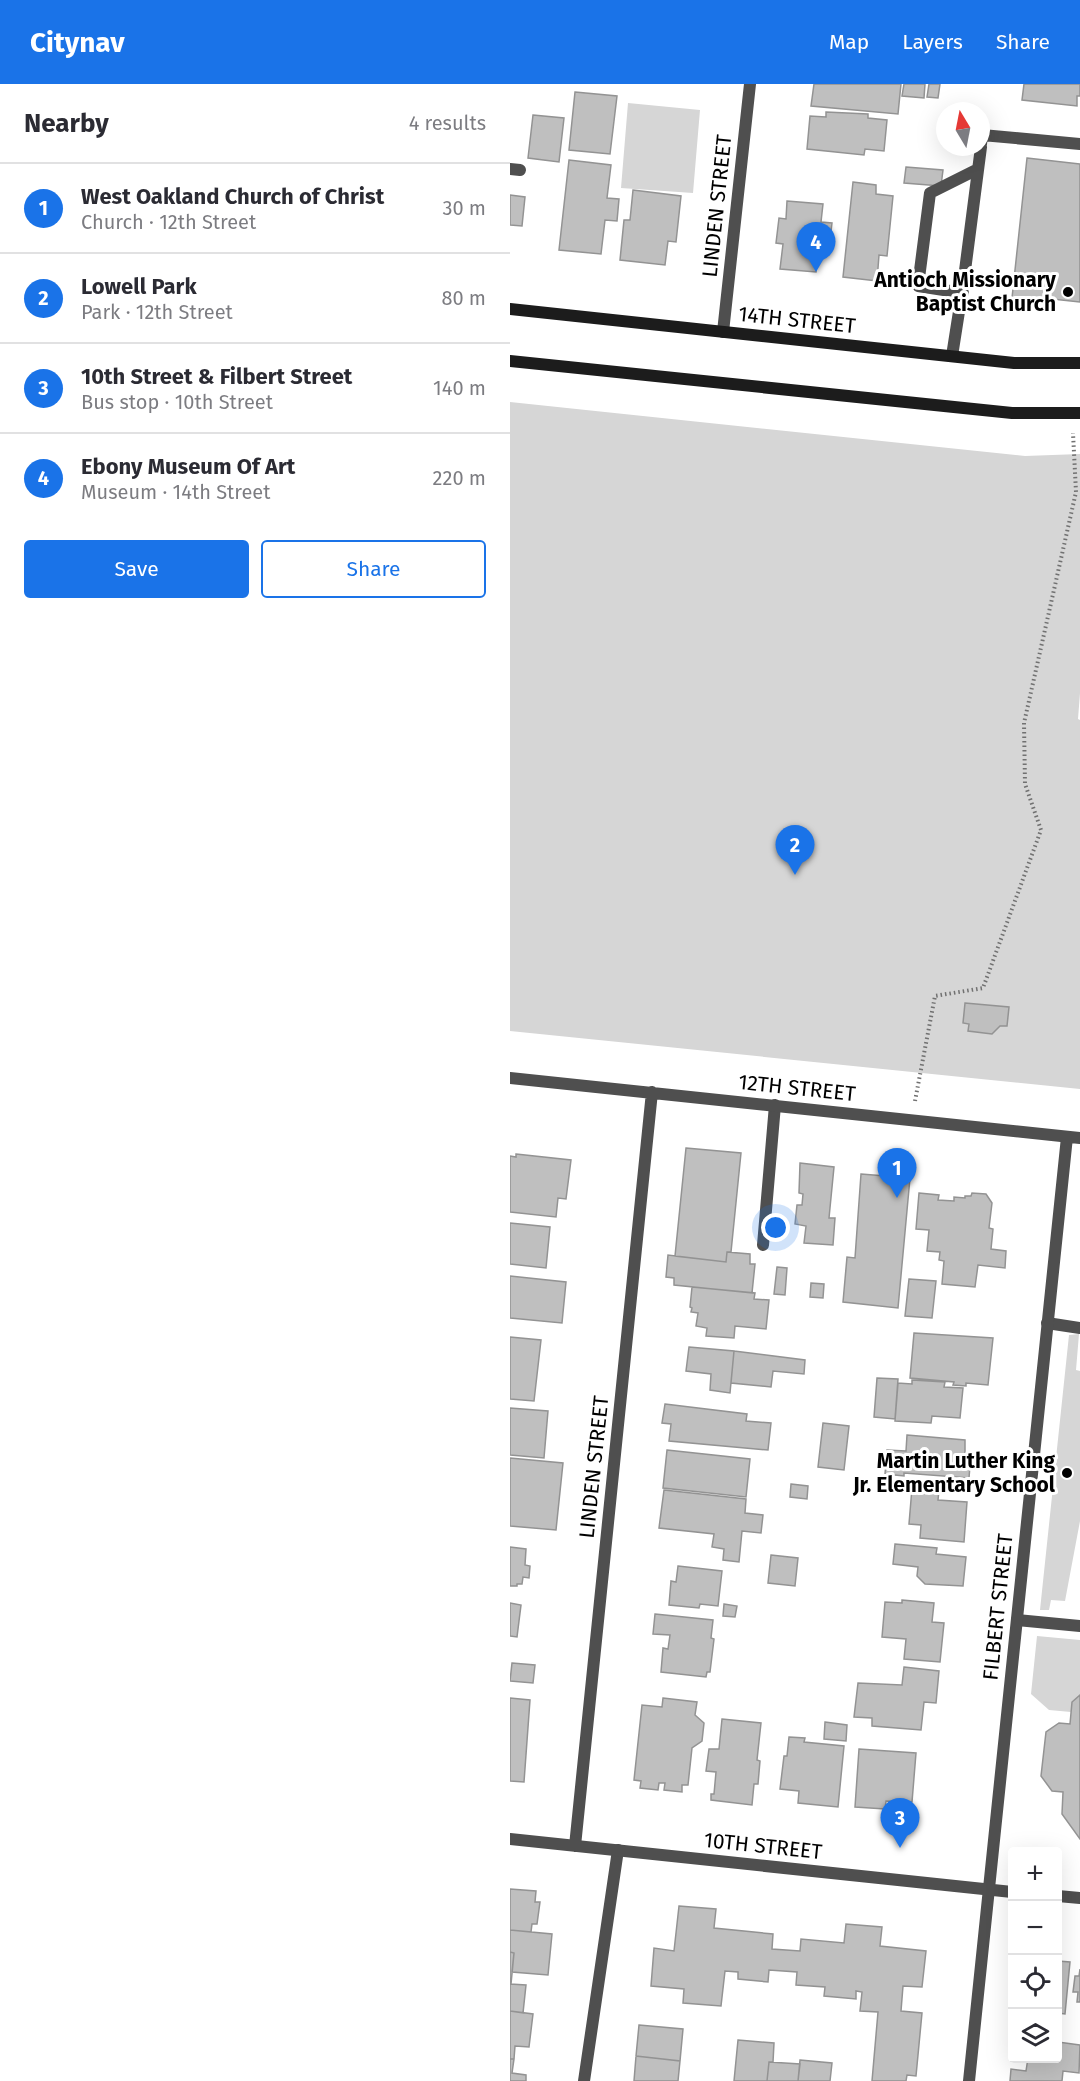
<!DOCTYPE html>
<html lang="en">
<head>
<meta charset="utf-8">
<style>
  body { margin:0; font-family:"Fira Sans",sans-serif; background:#f7f7f7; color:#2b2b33 }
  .controls { position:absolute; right:18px; bottom:18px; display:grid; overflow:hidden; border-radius:6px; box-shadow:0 6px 24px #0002 }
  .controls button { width:54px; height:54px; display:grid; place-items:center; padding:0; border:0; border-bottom:2px solid #e1e1e2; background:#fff; color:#2b2b33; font:30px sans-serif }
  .compass { position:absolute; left:426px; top:18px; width:54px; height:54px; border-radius:50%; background:#fff; box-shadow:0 6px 24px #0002; rotate:350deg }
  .you { position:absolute; left:266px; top:1144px; width:21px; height:21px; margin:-15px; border:4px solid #fff; border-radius:50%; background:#1a73e8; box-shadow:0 0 0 9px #1a73e833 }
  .badge { display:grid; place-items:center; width:39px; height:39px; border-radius:50%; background:#1a73e8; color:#fff; font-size:20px; font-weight:700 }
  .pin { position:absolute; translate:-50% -50px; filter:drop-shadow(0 2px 3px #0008) }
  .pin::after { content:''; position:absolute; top:32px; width:21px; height:18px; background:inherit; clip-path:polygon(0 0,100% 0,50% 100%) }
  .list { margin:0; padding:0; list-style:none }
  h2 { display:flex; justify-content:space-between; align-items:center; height:78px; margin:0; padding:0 24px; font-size:26px }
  h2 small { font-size:20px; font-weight:400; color:#7c7c81 }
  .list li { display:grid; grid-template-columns:39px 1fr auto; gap:18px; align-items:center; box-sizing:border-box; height:90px; padding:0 24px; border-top:2px solid #e1e1e2 }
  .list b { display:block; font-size:22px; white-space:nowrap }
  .list p { margin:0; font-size:20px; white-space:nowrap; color:#7c7c81 }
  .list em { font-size:20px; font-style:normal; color:#7c7c81 }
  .actions { display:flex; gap:12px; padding:18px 24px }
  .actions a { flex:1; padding:14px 0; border:2px solid #1a73e8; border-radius:6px; text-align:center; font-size:21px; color:#1a73e8 }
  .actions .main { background:#1a73e8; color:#fff }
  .icon { flex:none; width:33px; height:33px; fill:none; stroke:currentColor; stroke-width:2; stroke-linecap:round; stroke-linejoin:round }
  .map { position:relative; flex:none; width:570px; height:1997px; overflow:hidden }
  header { display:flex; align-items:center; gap:36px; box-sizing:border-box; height:84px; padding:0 30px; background:#1a73e8; color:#fff }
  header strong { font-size:28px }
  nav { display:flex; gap:33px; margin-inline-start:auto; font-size:21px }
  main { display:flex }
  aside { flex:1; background:#fff }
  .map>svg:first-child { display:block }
</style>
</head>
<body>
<header>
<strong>Citynav</strong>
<nav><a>Map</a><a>Layers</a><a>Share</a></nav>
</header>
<main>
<aside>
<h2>Nearby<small>4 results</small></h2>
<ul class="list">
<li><span class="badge">1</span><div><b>West Oakland Church of Christ</b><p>Church · 12th Street</p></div><em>30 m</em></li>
<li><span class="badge">2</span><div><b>Lowell Park</b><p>Park · 12th Street</p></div><em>80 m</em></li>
<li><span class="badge">3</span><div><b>10th Street &amp; Filbert Street</b><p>Bus stop · 10th Street</p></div><em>140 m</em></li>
<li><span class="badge">4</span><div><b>Ebony Museum Of Art</b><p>Museum · 14th Street</p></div><em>220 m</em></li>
</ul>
<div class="actions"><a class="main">Save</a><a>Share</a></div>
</aside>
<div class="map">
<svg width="570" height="1997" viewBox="0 0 570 1997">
  <rect width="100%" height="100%" fill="#fff"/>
  <!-- green -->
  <path fill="#d6d6d6" d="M 118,19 L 190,26 L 183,109 L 111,104 Z
    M 0,318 L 515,372 L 570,370 L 570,609 L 568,635 L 570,636 L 570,1005 L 0,947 Z
    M 569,1250 L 566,1286 L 570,1287 L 570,1437 L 555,1517 L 541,1516 L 539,1526 L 530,1526 L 559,1251 Z
    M 527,1552 L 570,1556 L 570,1611 L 562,1618 L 561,1628 L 539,1626 L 521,1610 Z"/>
  <!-- building -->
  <path fill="#bfbfbf" stroke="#939393" stroke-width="1.5" d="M 304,0 L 391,0 L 388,30 L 301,22 Z
    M 394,0 L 415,0 L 414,14 L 392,12 Z
    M 419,0 L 430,0 L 428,14 L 417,13 Z
    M 514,0 L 570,0 L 570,12 L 567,12 L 567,22 L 512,16 Z
    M 65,8 L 107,12 L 100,70 L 59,66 Z
    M 316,28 L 358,30 L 358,34 L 377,36 L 374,67 L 355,65 L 354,71 L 297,65 L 300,32 L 316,33 Z
    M 23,31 L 54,34 L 49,78 L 18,74 Z
    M 517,74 L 570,80 L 570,218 L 533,214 L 533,217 L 502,214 Z
    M 59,76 L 101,81 L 97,114 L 109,115 L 107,137 L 95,136 L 91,170 L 49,166 Z
    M 396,83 L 433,86 L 431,102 L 394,99 Z
    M 343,98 L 366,101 L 366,110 L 383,112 L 377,172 L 369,171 L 367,197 L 333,193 Z
    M 123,106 L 171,112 L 166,158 L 158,157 L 155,181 L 110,176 L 114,136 L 120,136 Z
    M 0,111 L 15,113 L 12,142 L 0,141 Z
    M 277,117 L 313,120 L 311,138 L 322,139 L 319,164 L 308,163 L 306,188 L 270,185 L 273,160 L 266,159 L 269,134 L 276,135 Z
    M 455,919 L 499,923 L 497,942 L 490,942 L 482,950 L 458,947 L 459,940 L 453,939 Z
    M 176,1064 L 231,1069 L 221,1168 L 217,1168 L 216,1178 L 165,1172 Z
    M 6,1070 L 61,1076 L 56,1115 L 48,1114 L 46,1133 L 0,1128 L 0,1072 L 6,1073 Z
    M 290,1079 L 324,1083 L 319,1134 L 325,1134 L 323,1161 L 294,1159 L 296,1142 L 285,1140 L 287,1121 L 292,1121 L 293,1110 L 289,1109 Z
    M 351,1090 L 400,1094 L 388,1224 L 333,1218 L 337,1173 L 345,1174 Z
    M 409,1109 L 429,1111 L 428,1116 L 444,1117 L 444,1113 L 455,1114 L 455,1112 L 461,1112 L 462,1109 L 476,1110 L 482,1119 L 479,1144 L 483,1145 L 481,1165 L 496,1167 L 495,1184 L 468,1181 L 465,1203 L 432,1200 L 434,1177 L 429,1176 L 430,1168 L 417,1167 L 419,1146 L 406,1145 Z
    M 0,1139 L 40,1143 L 36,1184 L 0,1180 Z
    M 217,1168 L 240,1170 L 240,1180 L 245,1180 L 242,1209 L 164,1201 L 164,1194 L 156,1193 L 158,1171 L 216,1178 Z
    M 267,1183 L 277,1184 L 275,1211 L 264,1210 Z
    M 0,1192 L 56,1198 L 52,1239 L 0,1234 Z
    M 399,1195 L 426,1197 L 422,1234 L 395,1232 Z
    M 301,1199 L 314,1200 L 313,1214 L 300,1213 Z
    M 182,1203 L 245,1209 L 244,1215 L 259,1216 L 256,1245 L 225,1242 L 224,1254 L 196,1252 L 197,1244 L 186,1242 L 188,1229 L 181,1228 L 182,1224 L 180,1223 Z
    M 404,1249 L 483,1254 L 478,1301 L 456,1299 L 456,1302 L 443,1301 L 444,1298 L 400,1294 Z
    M 0,1253 L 31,1256 L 24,1317 L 0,1315 Z
    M 179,1263 L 224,1267 L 220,1309 L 200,1306 L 201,1290 L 176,1287 Z
    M 224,1267 L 295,1276 L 294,1290 L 263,1287 L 261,1303 L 221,1299 Z
    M 367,1294 L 388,1295 L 385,1335 L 364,1333 Z
    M 402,1296 L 435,1298 L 434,1303 L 453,1304 L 450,1334 L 422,1332 L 421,1339 L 385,1337 L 388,1299 L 402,1300 Z
    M 155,1320 L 237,1330 L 236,1337 L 261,1339 L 258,1366 L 159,1357 L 161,1340 L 152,1339 Z
    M 0,1324 L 38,1327 L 34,1374 L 0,1371 Z
    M 313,1339 L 339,1342 L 334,1386 L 308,1383 Z
    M 397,1351 L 455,1356 L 455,1369 L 461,1369 L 459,1394 L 394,1389 L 394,1392 L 375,1390 L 377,1366 L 396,1367 Z
    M 157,1366 L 240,1375 L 236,1413 L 153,1404 Z
    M 0,1374 L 53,1379 L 46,1446 L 0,1442 Z
    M 281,1400 L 298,1402 L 297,1415 L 280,1413 Z
    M 408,1400 L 425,1402 L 425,1406 L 429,1406 L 428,1416 L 457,1418 L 454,1458 L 410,1454 L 411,1441 L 399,1440 L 402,1404 L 408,1405 Z
    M 154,1406 L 236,1415 L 235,1429 L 253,1431 L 251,1449 L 232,1447 L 229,1478 L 213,1476 L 214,1465 L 202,1463 L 204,1450 L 149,1444 Z
    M 385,1460 L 427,1464 L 426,1470 L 456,1473 L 453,1502 L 415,1500 L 407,1492 L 408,1483 L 383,1480 Z
    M 0,1463 L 16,1465 L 15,1481 L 20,1482 L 19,1494 L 13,1493 L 12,1500 L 7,1500 L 7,1502 L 0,1502 Z
    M 261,1471 L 288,1474 L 285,1502 L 258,1499 Z
    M 168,1482 L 212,1487 L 208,1522 L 190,1520 L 189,1524 L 159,1521 L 161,1497 L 166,1498 Z
    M 392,1516 L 424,1519 L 422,1538 L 434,1539 L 430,1578 L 394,1575 L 396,1555 L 372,1553 L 375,1518 L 392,1519 Z
    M 0,1519 L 11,1521 L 7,1553 L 0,1552 Z
    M 214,1520 L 227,1522 L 225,1533 L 213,1532 Z
    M 145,1530 L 203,1536 L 201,1554 L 204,1555 L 200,1588 L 197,1588 L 196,1593 L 151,1588 L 153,1564 L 158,1565 L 160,1551 L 143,1550 Z
    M 2,1579 L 25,1581 L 23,1599 L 0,1597 Z
    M 394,1583 L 429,1587 L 426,1619 L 414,1618 L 411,1646 L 362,1642 L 362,1634 L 344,1633 L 348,1599 L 392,1601 Z
    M 570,1611 L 570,1755 L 552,1730 L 553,1708 L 542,1707 L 531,1692 L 536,1648 L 549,1639 L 560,1640 L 562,1618 Z
    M 0,1614 L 20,1616 L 14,1698 L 0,1697 Z
    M 153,1614 L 187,1618 L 185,1631 L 194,1639 L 192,1657 L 182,1664 L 178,1701 L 172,1701 L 172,1708 L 154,1706 L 155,1699 L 149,1699 L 148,1706 L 130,1704 L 131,1697 L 124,1696 L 132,1621 L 152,1623 Z
    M 212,1635 L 251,1639 L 247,1676 L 250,1677 L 248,1700 L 244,1700 L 242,1721 L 201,1716 L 201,1710 L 204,1710 L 206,1688 L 196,1687 L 199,1665 L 209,1665 Z
    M 315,1638 L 337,1641 L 336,1657 L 314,1655 Z
    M 279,1653 L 295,1654 L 294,1658 L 334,1662 L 328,1723 L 288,1719 L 289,1707 L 270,1705 L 274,1672 L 277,1672 Z
    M 349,1665 L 406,1669 L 402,1718 L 376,1717 L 375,1725 L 345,1723 Z
    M 0,1805 L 26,1807 L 25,1818 L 30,1818 L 27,1840 L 22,1840 L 21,1848 L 0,1846 Z
    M 169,1822 L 206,1825 L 204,1844 L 263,1850 L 262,1865 L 290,1867 L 291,1855 L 334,1859 L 336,1840 L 372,1843 L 370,1862 L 416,1867 L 412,1903 L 393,1902 L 391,1927 L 412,1929 L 406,1992 L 397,1991 L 396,1997 L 362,1997 L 368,1928 L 350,1927 L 352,1908 L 346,1907 L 346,1915 L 314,1912 L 315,1903 L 286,1901 L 287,1888 L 259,1886 L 258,1898 L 228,1895 L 228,1888 L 215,1887 L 211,1922 L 173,1919 L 174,1905 L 141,1902 L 144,1864 L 164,1867 Z
    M 0,1846 L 42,1850 L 38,1891 L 2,1888 L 4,1869 L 0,1868 Z
    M 0,1868 L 4,1869 L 1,1900 L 0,1900 Z
    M 548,1877 L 560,1878 L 555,1930 L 548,1929 Z
    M 570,1885 L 570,1918 L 567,1918 L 568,1908 L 563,1908 L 565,1892 L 569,1892 Z
    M 0,1900 L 16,1901 L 13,1929 L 0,1927 Z
    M 0,1927 L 23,1930 L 19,1963 L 5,1962 L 4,1975 L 0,1975 Z
    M 129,1941 L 173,1945 L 170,1977 L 126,1972 Z
    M 228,1956 L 264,1959 L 263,1978 L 259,1978 L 257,1997 L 224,1997 Z
    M 548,1958 L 570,1961 L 569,1989 L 553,1987 L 552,1997 L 500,1997 L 501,1985 L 516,1987 L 518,1974 L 548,1974 Z
    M 126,1972 L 170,1977 L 168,1997 L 124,1997 Z
    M 0,1975 L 4,1975 L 2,1989 L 16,1991 L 16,1997 L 0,1997 Z
    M 290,1976 L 322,1979 L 320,1997 L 288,1997 Z
    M 259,1978 L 290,1980 L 288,1997 L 257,1997 Z"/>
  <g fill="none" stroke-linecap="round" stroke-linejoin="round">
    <!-- path -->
    <path stroke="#717171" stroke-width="4" stroke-dasharray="1.5 3" stroke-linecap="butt" d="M 405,1017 L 425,912 L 473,904 L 531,746 L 515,700 L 514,639 L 566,408 L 563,349"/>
    <!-- lane -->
    <path stroke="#4f4f4f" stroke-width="12" d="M 471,60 L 472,51 L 570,60
      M 0,85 L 10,86
      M 453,209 L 408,202 L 420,109 L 468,85
      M 442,272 L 453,202 L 471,63
      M 253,1161 L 265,1021
      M 537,1239 L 570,1244
      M 507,1536 L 570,1542
      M 74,1997 L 108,1766"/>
    <!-- street -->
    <path stroke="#4f4f4f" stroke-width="12" d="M 213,248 L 240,0
      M 0,994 L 570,1054
      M 0,1755 L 502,1808
      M 65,1762 L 142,1008
      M 548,1812 L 570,1814
      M 459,1997 L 557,1053"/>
    <!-- secondary -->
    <path stroke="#1c1c1c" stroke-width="12" d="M 0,225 L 504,279 L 570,279
      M 0,277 L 502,329 L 570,329"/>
  </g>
  <!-- markers -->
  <g fill="#000" stroke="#fff" stroke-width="2">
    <circle cx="558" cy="208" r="6"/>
    <circle cx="557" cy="1389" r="6"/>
  </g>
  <g text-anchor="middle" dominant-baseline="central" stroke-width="6" stroke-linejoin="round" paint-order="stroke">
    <!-- street labels -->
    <g font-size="21" fill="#000" stroke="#fff">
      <text transform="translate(207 122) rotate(-84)">LINDEN STREET</text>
      <text transform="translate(287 236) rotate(6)">14TH STREET</text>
      <text transform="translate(287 1004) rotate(6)">12TH STREET</text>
      <text transform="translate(84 1383) rotate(-84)">LINDEN STREET</text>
      <text transform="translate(488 1523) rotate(-84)">FILBERT STREET</text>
      <text transform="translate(253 1762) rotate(6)">10TH STREET</text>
    </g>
    <!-- poi labels -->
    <g font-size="21" font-weight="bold" fill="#000" stroke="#fff" text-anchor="end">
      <text x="546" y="196">Antioch Missionary<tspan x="546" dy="24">Baptist Church</tspan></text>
      <text x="545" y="1377">Martin Luther King<tspan x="545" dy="24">Jr. Elementary School</tspan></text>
    </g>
  </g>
</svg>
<div class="controls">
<button>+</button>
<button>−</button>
<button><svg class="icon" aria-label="locate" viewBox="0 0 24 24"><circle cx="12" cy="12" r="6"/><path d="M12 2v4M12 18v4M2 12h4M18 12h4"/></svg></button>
<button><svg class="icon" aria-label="layers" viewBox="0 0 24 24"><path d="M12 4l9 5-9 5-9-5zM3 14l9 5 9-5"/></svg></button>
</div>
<svg class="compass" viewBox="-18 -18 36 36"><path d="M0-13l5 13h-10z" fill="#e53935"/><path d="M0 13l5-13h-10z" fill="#7c7c81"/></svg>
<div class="you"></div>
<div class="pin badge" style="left:387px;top:1114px">1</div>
<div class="pin badge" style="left:285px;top:791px">2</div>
<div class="pin badge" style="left:390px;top:1764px">3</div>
<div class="pin badge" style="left:306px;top:188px">4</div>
</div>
</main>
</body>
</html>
